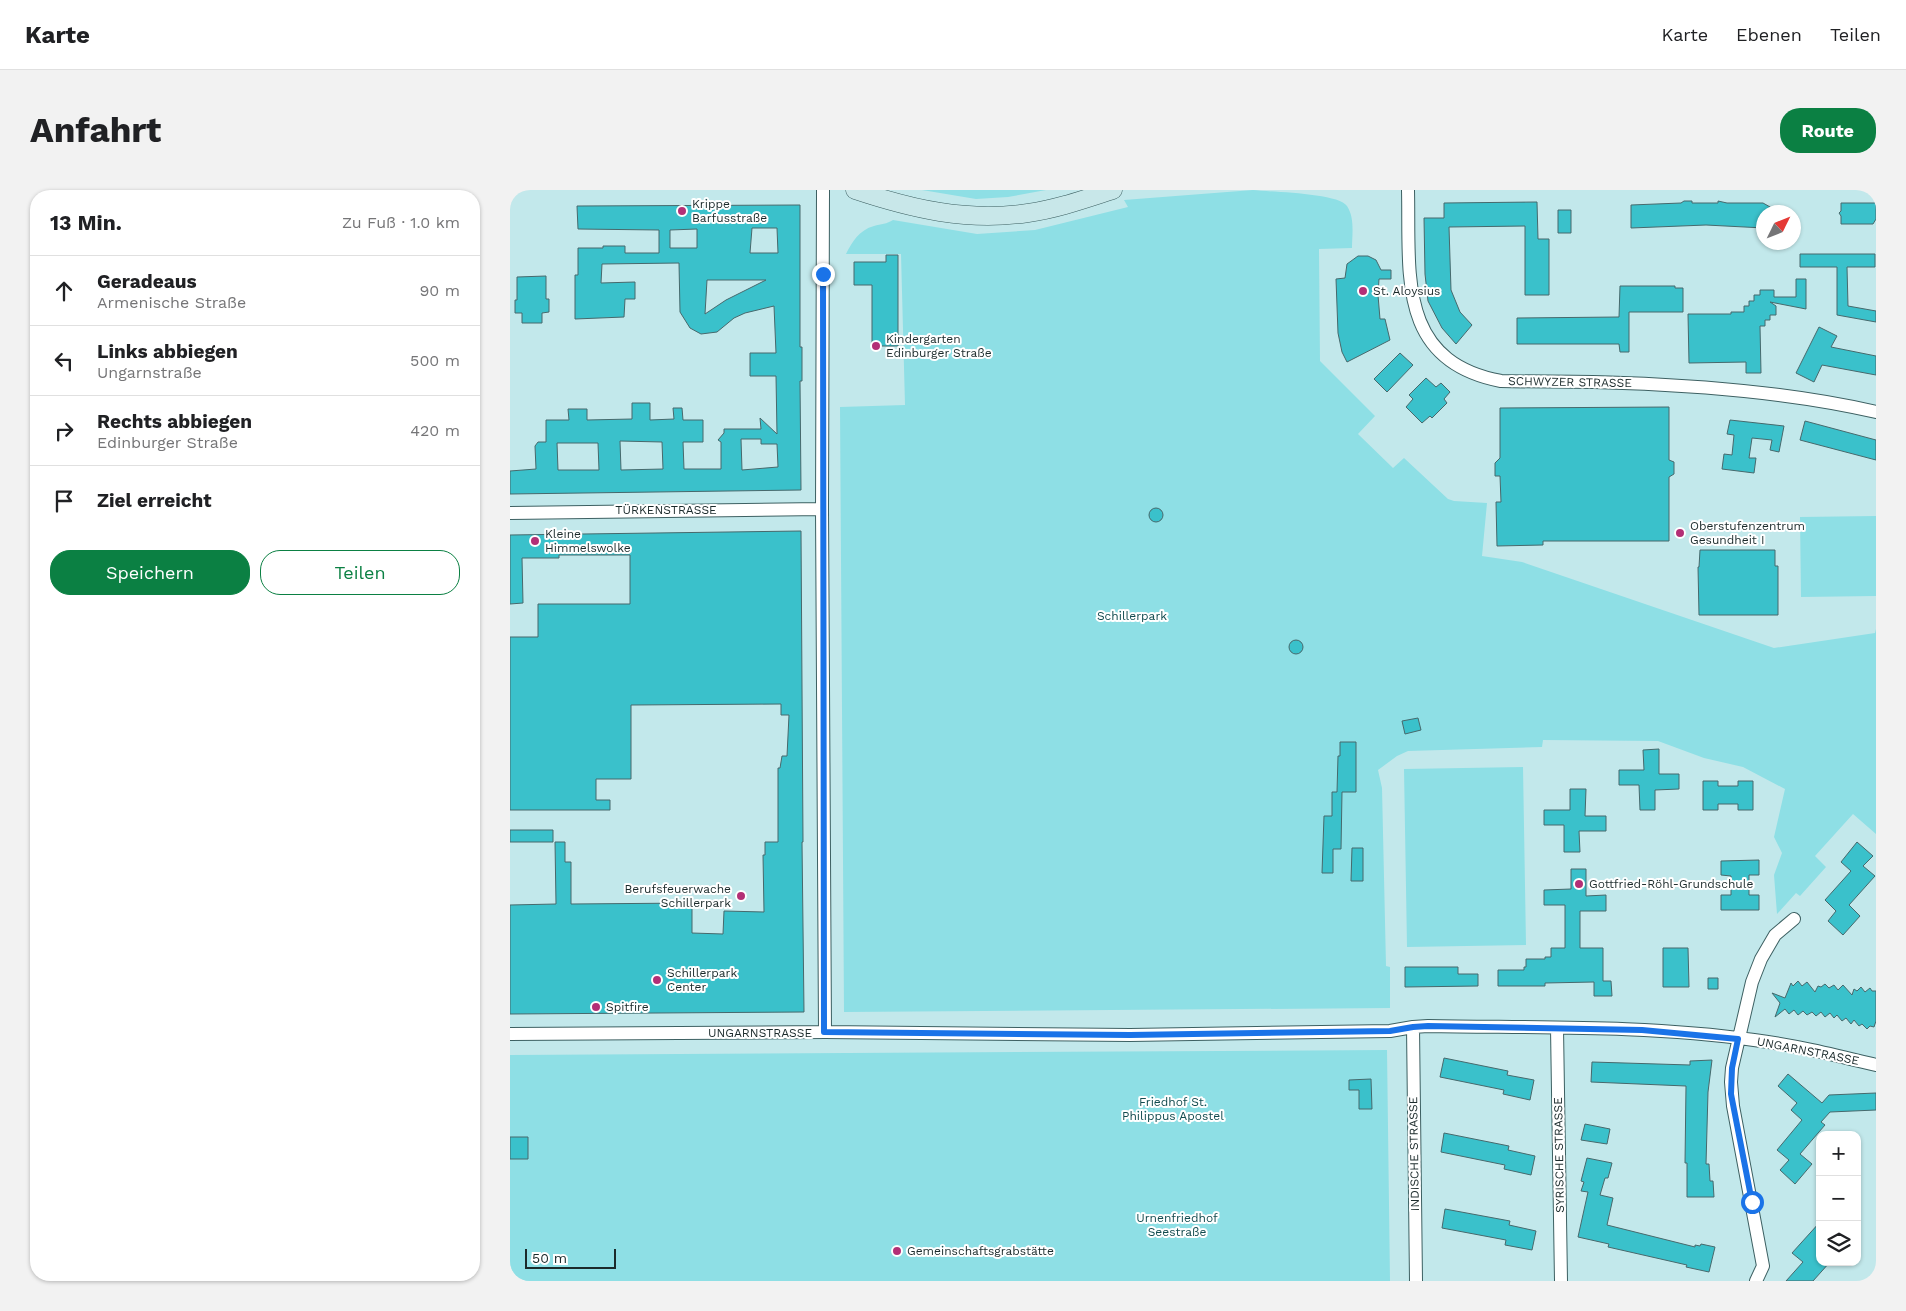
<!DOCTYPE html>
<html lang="de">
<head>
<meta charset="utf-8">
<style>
  body { margin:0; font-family:"Work Sans",sans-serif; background:#f2f2f2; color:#202124 }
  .controls { position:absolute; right:15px; bottom:15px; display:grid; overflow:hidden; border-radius:10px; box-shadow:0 1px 4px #0004 }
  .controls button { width:45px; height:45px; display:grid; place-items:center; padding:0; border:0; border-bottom:1px solid #e0e0e0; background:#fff; color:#202124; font:25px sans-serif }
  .compass { position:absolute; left:1246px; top:15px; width:45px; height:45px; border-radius:50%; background:#fff; box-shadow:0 1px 4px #0004; rotate:47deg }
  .scale { position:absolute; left:15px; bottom:12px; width:91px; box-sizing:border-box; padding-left:5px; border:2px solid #1b2a2b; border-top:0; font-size:14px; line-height:18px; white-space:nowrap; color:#1b2a2b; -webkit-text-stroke:4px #fff; paint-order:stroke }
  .stop { position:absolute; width:15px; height:15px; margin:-11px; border:4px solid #1a73e8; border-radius:50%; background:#fff }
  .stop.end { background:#1a73e8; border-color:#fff; box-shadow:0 1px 5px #0008 }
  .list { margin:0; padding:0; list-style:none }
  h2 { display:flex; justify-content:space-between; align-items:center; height:65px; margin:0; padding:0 20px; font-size:21px }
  h2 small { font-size:16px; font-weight:400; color:#757577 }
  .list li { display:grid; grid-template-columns:32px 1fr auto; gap:15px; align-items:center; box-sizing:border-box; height:70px; padding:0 20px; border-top:1px solid #e0e0e0 }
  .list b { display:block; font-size:19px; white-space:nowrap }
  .list p { margin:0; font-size:16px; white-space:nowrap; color:#757577 }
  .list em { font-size:16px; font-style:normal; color:#757577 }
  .actions { display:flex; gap:10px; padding:15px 20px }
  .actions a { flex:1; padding:11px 0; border:1px solid #0b8043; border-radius:20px; text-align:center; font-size:18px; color:#0b8043 }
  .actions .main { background:#0b8043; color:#fff }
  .icon { flex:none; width:28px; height:28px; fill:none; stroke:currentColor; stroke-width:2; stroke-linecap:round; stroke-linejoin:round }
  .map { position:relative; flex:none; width:1366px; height:1091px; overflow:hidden; border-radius:20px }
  header { display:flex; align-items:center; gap:30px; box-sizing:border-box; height:70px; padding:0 25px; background:#fff; border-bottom:1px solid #e0e0e0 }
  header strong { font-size:24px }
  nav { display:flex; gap:28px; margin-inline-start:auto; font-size:18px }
  .intro { display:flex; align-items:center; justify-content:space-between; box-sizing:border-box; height:120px; padding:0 30px }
  h1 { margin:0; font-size:35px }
  .button { padding:12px 22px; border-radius:20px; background:#0b8043; color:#fff; font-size:18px; font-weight:700 }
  main { display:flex; gap:30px; padding:0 30px }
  aside { flex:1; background:#fff; border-radius:20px; box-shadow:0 1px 4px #0004 }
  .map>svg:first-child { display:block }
</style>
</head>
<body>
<header>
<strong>Karte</strong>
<nav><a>Karte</a><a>Ebenen</a><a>Teilen</a></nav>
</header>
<div class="intro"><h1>Anfahrt</h1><a class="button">Route</a></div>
<main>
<aside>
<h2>13 Min.<small>Zu Fuß · 1.0 km</small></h2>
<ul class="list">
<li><svg class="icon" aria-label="ahead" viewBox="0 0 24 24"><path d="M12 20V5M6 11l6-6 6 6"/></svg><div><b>Geradeaus</b><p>Armenische Straße</p></div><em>90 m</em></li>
<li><svg class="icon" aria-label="left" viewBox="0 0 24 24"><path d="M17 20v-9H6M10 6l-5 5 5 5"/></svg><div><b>Links abbiegen</b><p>Ungarnstraße</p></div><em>500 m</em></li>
<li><svg class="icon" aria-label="right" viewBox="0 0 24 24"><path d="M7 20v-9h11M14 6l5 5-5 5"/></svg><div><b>Rechts abbiegen</b><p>Edinburger Straße</p></div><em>420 m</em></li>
<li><svg class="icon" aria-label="arrive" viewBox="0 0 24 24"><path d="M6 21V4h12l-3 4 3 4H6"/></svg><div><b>Ziel erreicht</b></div></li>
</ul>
<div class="actions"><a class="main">Speichern</a><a>Teilen</a></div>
</aside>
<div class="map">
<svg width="1366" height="1091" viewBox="0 0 1366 1091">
  <rect width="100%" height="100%" fill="#c2e8eb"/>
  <!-- green -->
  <path fill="#8edfe5" d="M 412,0 L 536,0 L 498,7 L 466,9 Z
    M 743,0 C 760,2 829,3 837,16 C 845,28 842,45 842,58 L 809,59 L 810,171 L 865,226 L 848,244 L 883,278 L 894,268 L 938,309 L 944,311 L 977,313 L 972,366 L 1012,372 L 1264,458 L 1365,443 L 1366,439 L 1366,644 L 1343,624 L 1305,666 L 1316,677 L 1290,706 L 1286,703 L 1267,724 L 1264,685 L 1272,663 L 1264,647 L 1275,599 L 1233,577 L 1194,568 L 1148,551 L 1033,550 L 1032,557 L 898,561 L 887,566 L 868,580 L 872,598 L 876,776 L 880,777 L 880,818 L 334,822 L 330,217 L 395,215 L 391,64 L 336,64 C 342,52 349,40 364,36 C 371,34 377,34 383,30 L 467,44 L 525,40 L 618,17 L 614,10 Z
    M 1366,326 L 1366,406 L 1291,407 L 1290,327 Z
    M 1013,577 L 1016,755 L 897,757 L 894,579 Z
    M 877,860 L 880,1091 L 0,1091 L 0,865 Z"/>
  <!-- building -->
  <path fill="#3ac1cb" stroke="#47696c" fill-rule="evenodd" d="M 1174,11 L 1182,11 L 1182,13 L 1208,13 L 1208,11 L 1217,13 L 1253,13 L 1269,22 L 1254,22 L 1254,38 L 1196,35 L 1121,38 L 1121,15 L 1171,13 Z
    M 1027,12 L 1028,49 L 1039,49 L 1039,105 L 1015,105 L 1015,36 L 939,37 L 941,100 L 950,122 L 962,135 L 946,154 L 932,138 L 918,111 L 915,84 L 914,28 L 934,28 L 934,13 Z
    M 1331,13 L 1366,13 L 1366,29 L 1363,34 L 1331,34 L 1331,26 L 1329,23 L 1331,21 Z
    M 290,15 L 290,157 L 292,157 L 292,191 L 290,191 L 291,300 L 0,304 L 0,281 L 26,279 L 25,256 L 28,252 L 36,252 L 36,230 L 59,230 L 58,219 L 77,219 L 77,230 L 122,229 L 122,213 L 140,213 L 140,230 L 164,229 L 163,218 L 172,218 L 173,230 L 193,230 L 193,252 L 173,252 L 174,279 L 211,279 L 211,252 L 208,250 L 214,243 L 214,239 L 251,239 L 250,228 L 267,244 L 266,186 L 240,186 L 240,163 L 266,163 L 264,116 L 235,123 L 224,128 L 207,142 L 191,144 L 180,138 L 170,122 L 169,73 L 92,74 L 91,93 L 125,92 L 125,109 L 115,109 L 114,127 L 65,129 L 65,85 L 68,85 L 68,58 L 93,58 L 93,56 L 115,56 L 115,63 L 149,63 L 149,40 L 68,39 L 67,16 ZM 242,38 L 267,38 L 268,63 L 240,63 ZM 187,39 L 187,58 L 160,58 L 160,40 ZM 197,90 L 256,90 L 216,110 L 195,124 ZM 231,249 L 251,249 L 251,254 L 267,254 L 268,277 L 232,280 ZM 110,251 L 152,252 L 153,279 L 111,280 ZM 47,253 L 88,253 L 89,280 L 48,280 Z
    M 1048,20 L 1061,20 L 1061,43 L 1048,43 Z
    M 1290,64 L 1365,64 L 1365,77 L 1337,77 L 1338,116 L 1366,121 L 1366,132 L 1327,125 L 1327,77 L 1290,77 Z
    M 376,65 L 388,65 L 388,156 L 362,156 L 362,95 L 344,95 L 344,72 L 376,72 Z
    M 848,66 L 858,66 L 866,70 L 871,80 L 881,80 L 881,89 L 869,89 L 868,105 L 870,129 L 875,129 L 880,150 L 837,172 L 832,162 L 828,143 L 826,89 L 835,88 L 837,74 Z
    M 36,86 L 36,109 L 39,109 L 39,122 L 32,123 L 32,133 L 12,133 L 12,123 L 5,123 L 5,110 L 7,110 L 7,87 Z
    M 1286,89 L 1296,89 L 1296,119 L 1260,112 L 1266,116 L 1266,125 L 1260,125 L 1260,130 L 1255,130 L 1255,136 L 1250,136 L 1251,183 L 1236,183 L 1236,172 L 1179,173 L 1178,124 L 1221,124 L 1221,122 L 1234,122 L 1234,116 L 1239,116 L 1239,111 L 1244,111 L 1244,105 L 1250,105 L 1250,100 L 1264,100 L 1264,107 L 1286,107 Z
    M 1110,96 L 1165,96 L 1165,98 L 1173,98 L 1173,122 L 1119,122 L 1119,162 L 1110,162 L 1109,154 L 1007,154 L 1007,128 L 1109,127 Z
    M 1309,137 L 1327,146 L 1321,157 L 1366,166 L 1366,185 L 1312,175 L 1304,192 L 1286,183 Z
    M 890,163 L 903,175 L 877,202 L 864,189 Z
    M 916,188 L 926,197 L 931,193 L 940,202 L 934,209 L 937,213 L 922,228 L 920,226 L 912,233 L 896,217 L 903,209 L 899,205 Z
    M 1159,217 L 1159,270 L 1164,272 L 1164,284 L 1159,287 L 1159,351 L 1033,351 L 1033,355 L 987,356 L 986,312 L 991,312 L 990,286 L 985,286 L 985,273 L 990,268 L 990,218 Z
    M 1220,230 L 1274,236 L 1269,262 L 1260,260 L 1262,250 L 1242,248 L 1239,268 L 1246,268 L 1244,283 L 1212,279 L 1214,264 L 1222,265 L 1224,245 L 1217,244 Z
    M 1295,231 L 1366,250 L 1366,270 L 1290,250 Z
    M639 325a7 7 0 1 1 14 0a7 7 0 1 1-14 0Z
    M 291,341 L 293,652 L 292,652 L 294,822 L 0,824 L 0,715 L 46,714 L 45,652 L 55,652 L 55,672 L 61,672 L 61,714 L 182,713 L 182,743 L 213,744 L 214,721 L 254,722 L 253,665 L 255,665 L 255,652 L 268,652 L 268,578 L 270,578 L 272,566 L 277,566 L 279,525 L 271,525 L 271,514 L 121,515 L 121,589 L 86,589 L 86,610 L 100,610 L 100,620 L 0,620 L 0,447 L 28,447 L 28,414 L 120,414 L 120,365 L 49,365 L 49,368 L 12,368 L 13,413 L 0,414 L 0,345 Z
    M 1190,360 L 1265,360 L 1265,376 L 1268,376 L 1268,425 L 1189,425 L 1188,377 L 1189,377 Z
    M779 457a7 7 0 1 1 14 0a7 7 0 1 1-14 0Z
    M 908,528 L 911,540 L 895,544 L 892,531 Z
    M 830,552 L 846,552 L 846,602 L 832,602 L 831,659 L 823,659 L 823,683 L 812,683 L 814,626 L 822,626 L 822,602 L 827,602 L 828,566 L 830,566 Z
    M 1149,559 L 1149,584 L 1169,584 L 1169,599 L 1145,600 L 1145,620 L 1130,620 L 1129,595 L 1109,595 L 1109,580 L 1134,580 L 1133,560 Z
    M 1193,591 L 1208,591 L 1208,596 L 1228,596 L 1228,591 L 1243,591 L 1243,620 L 1228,620 L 1228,614 L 1208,614 L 1208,620 L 1193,620 Z
    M 1060,599 L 1076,599 L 1075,626 L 1096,626 L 1096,641 L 1069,641 L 1070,662 L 1054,662 L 1054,635 L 1034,635 L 1034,620 L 1060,620 Z
    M 0,640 L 43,640 L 43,652 L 0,652 Z
    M 1347,652 L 1363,666 L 1353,676 L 1365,686 L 1339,715 L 1350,726 L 1333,745 L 1318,731 L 1326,721 L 1315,710 L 1341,681 L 1331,672 Z
    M 842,658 L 853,658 L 853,691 L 841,691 Z
    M 1249,670 L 1249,685 L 1239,685 L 1239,705 L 1249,705 L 1249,720 L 1211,720 L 1211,705 L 1221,705 L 1221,686 L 1211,685 L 1211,671 Z
    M 1061,679 L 1076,679 L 1076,706 L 1096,705 L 1096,721 L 1070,721 L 1070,758 L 1093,758 L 1093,791 L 1101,791 L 1102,806 L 1084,806 L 1084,792 L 1035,793 L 1035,796 L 988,796 L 988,780 L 1014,780 L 1014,777 L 1016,777 L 1016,769 L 1035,769 L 1035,767 L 1041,767 L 1041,758 L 1055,758 L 1055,715 L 1034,715 L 1034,700 L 1061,699 Z
    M 1153,758 L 1178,758 L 1179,797 L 1153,797 Z
    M 895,777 L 948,777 L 948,784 L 968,784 L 968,796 L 895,797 Z
    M 1198,788 L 1208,788 L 1208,799 L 1198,799 Z
    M 1288,791 L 1292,796 L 1297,792 L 1305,802 L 1308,796 L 1311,797 L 1315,794 L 1319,798 L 1324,795 L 1328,800 L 1333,795 L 1342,805 L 1344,799 L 1347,801 L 1351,797 L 1355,802 L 1360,798 L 1362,801 L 1366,801 L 1366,831 L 1364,837 L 1360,836 L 1357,839 L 1352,834 L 1349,836 L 1344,830 L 1341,834 L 1336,828 L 1332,831 L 1327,825 L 1324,828 L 1320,823 L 1315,827 L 1311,822 L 1306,826 L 1302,822 L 1297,825 L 1293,821 L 1288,825 L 1284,820 L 1279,824 L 1275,819 L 1265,827 L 1270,813 L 1262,803 L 1275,808 L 1281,793 L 1283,796 Z
    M 934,868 L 998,881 L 997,885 L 1024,890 L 1020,910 L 993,904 L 994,900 L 930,887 Z
    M 1202,870 L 1198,902 L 1196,974 L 1199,974 L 1200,991 L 1203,991 L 1204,1007 L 1177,1007 L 1177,973 L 1175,973 L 1176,896 L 1081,892 L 1082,872 L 1180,875 L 1180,871 Z
    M 1278,884 L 1312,913 L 1319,905 L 1366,903 L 1366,920 L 1320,922 L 1311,932 L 1315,935 L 1290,964 L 1302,974 L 1285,994 L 1270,980 L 1279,970 L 1267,960 L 1292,930 L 1281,920 L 1287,913 L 1268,896 Z
    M 861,889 L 862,919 L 849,919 L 849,900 L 839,900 L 839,890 Z
    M 1075,934 L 1100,939 L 1097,954 L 1071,950 Z
    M 934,943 L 999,956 L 998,960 L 1025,966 L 1021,985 L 994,979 L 995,975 L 931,962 Z
    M 0,947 L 18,947 L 18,969 L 0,969 Z
    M 1077,968 L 1102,973 L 1098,988 L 1095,988 L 1090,1005 L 1103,1008 L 1097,1035 L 1185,1057 L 1185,1055 L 1190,1056 L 1191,1054 L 1205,1057 L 1199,1082 L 1176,1077 L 1177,1075 L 1098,1057 L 1099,1054 L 1068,1047 L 1078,1002 L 1071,1001 L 1074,992 L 1071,991 Z
    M 935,1019 L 1000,1031 L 999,1035 L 1026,1041 L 1022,1060 L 995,1055 L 996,1050 L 932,1038 Z
    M 1310,1032 L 1310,1072 L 1320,1072 L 1303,1091 L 1276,1091 L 1293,1072 L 1282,1063 Z"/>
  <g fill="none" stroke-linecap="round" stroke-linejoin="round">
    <defs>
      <path id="street" d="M 313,0 L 312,319 L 315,842
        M 898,0 C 900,83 886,171 991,191 C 1032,192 1073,191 1113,193 C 1197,196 1284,203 1366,222
        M 0,323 L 312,319
        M 903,837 L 906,1091
        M 1047,838 L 1051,1091
        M 0,844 L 315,842 L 620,845 L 880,841 L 903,837 L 918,836 C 1026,838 1136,835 1244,850 C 1285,855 1325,865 1366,875
        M 1246,1091 L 1253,1076 L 1223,916 L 1221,892 L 1222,878 L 1242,792 L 1251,769 L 1265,745 L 1284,729"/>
      <path id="secondary" d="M 345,0 C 402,19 457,32 518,23 C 547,19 575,9 603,0"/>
    </defs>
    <!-- street casing -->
    <use href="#street" stroke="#3d6062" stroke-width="14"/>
    <!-- secondary casing -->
    <use href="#secondary" stroke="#3d6062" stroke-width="19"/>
    <!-- street -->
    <use href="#street" stroke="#fff" stroke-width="12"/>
    <!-- secondary -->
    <use href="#secondary" stroke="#c8e7e9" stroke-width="18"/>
  </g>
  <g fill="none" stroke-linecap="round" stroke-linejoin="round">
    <!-- route -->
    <path stroke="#1a73e8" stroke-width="6" d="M 313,84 L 314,842 L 620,845 L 880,841 L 903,837 L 918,836 L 1132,840 L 1228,849 L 1222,878 L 1221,904 L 1242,1012"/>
  </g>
  <!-- markers -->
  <g fill="#b32f76" stroke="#fff" stroke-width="2">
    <circle cx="172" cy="21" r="5"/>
    <circle cx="853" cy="101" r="5"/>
    <circle cx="366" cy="156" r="5"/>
    <circle cx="1170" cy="343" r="5"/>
    <circle cx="25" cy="351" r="5"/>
    <circle cx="1069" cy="694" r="5"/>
    <circle cx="231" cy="706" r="5"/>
    <circle cx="147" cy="790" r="5"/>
    <circle cx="86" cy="817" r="5"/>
    <circle cx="387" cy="1061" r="5"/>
  </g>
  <g text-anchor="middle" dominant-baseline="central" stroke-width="4" stroke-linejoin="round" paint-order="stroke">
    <!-- poi labels -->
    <g font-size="12" fill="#1b2a2b" stroke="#fff" text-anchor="start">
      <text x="182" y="14">Krippe<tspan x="182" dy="14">Barfusstraße</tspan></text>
      <text x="863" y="101">St. Aloysius</text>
      <text x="376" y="149">Kindergarten<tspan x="376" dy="14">Edinburger Straße</tspan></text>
      <text x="1180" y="336">Oberstufenzentrum<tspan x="1180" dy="14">Gesundheit I</tspan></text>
      <text x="35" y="344">Kleine<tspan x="35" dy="14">Himmelswolke</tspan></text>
      <text x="1079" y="694">Gottfried-Röhl-Grundschule</text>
      <text x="221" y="699" text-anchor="end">Berufsfeuerwache<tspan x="221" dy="14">Schillerpark</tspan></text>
      <text x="157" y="783">Schillerpark<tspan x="157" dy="14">Center</tspan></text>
      <text x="96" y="817">Spitfire</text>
      <text x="397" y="1061">Gemeinschaftsgrabstätte</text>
    </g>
    <!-- street labels -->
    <g font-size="12" fill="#1b2a2b" stroke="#fff">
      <text transform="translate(1060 192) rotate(1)">SCHWYZER STRASSE</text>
      <text x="156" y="320">TÜRKENSTRASSE</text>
      <text x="250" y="843">UNGARNSTRASSE</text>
      <text transform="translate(1298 861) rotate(11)">UNGARNSTRASSE</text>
      <text transform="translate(904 964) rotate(-91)">INDISCHE STRASSE</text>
      <text transform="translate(1049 965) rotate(-91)">SYRISCHE STRASSE</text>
    </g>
    <!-- park labels -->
    <g font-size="12" fill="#124b4f" stroke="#fff">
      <text x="622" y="426">Schillerpark</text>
      <text x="663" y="912">Friedhof St.<tspan x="663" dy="14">Philippus Apostel</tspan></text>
      <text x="667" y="1028">Urnenfriedhof<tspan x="667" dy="14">Seestraße</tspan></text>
    </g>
  </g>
</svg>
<div class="controls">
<button>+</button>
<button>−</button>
<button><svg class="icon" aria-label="layers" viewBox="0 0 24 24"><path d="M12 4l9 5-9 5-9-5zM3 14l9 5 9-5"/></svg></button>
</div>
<svg class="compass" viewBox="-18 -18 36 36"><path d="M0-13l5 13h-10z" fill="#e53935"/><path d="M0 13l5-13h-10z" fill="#757577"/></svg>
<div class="scale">50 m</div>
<div class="stop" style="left:1242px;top:1012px"></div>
<div class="stop end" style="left:313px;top:84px"></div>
</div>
</main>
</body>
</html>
